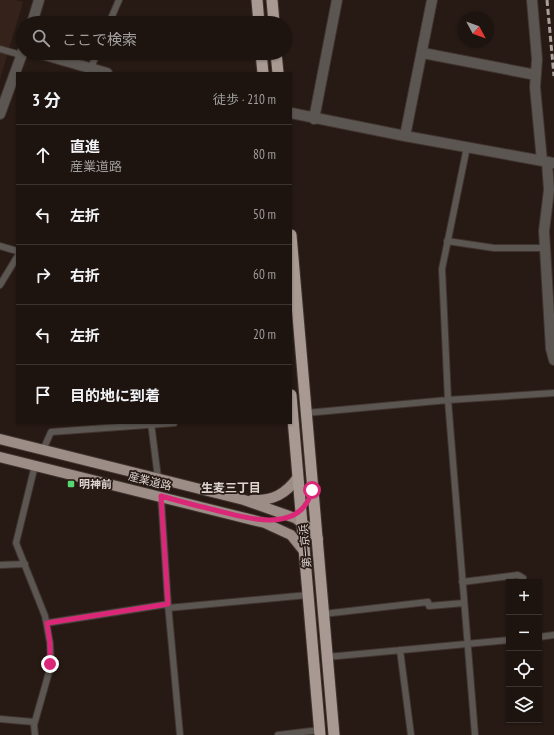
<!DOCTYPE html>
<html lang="ja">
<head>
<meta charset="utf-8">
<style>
  body { margin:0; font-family:"PT Sans Narrow","Noto Sans JP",sans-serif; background:#2a211d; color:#f1f3f6 }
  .controls { position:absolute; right:12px; bottom:12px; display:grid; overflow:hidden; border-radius:0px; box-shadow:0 1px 3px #0004 }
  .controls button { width:36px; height:36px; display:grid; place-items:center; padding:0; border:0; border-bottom:1px solid #3b332f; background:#1d140f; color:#f1f3f6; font:20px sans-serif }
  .compass { position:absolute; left:458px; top:12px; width:36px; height:36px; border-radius:50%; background:#1d140f; box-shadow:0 1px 3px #0004; rotate:131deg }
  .stop { position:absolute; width:12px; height:12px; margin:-9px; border:3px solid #db2777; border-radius:50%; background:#fff }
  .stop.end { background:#db2777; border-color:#fff; box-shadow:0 1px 4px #0008 }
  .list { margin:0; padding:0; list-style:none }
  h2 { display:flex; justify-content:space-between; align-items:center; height:52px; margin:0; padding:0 16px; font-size:17px }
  h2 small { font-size:13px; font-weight:400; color:#a09e9e }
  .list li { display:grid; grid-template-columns:26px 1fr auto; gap:12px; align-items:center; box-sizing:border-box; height:60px; padding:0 16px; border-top:1px solid #3b332f }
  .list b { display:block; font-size:15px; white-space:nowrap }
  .list p { margin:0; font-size:13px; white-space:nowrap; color:#a09e9e }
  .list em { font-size:13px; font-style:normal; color:#a09e9e }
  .icon { flex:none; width:22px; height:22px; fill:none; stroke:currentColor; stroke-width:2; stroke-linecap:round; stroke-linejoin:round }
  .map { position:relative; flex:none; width:554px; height:735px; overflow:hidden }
  .search { position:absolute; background:#1d140f; box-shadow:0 1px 3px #0004; left:16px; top:16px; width:276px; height:44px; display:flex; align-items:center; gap:10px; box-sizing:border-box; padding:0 14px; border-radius:22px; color:#a09e9e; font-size:15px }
  .panel { position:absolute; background:#1d140f; box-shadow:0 1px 3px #0004; left:16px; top:72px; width:276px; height:352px; border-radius:0px }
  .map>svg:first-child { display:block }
</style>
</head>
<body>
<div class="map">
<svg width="554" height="735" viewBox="0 0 554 735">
  <rect width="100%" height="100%" fill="#271a14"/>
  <!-- built -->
  <path fill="#35231b" d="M 0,0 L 15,0 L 23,2 L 0,79 Z"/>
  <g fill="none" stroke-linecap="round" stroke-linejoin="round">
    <defs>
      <path id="service" d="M 109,23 L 119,0
        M 0,49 L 21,55
        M 91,68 L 97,53
        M 467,147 L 442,269 L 448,400 L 475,735
        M 447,241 L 494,248 L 545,248
        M 0,246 L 17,251
        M 0,285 L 17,257
        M 306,413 L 448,400 L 554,393
        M 151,423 L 158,478
        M 43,450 L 51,432 L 174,423
        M 35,465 L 16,543 L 45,616 L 50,643 L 51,665 L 34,725 L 35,735
        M 161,497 L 168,604 L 180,735
        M 0,565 L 25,564
        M 462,582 L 518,575 L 523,578
        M 168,608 L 308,595
        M 323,614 L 428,602 L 429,606 L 464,603
        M 47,623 L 168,604
        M 539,637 L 554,635
        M 400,650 L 411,735
        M 327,657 L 509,640
        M 0,719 L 34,722
        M 278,735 L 320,730"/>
      <path id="minor" d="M 532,0 L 537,59 L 535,87 L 542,161
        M 32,23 L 39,0
        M 38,53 L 107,73
        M 423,53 L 536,75
        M 291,113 L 405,136 L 554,163
        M 0,114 L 23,51
        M 314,119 L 337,0
        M 405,136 L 432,0
        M 547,162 L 549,190 L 544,231 L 551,349 L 554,360"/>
      <path id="primary" d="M 0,439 L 244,500 L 295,518 L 309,528 L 318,539
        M 0,457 L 265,523 L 291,535 L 303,550
        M 252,500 C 273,501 286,494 298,477"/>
      <path id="trunk" d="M 257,0 L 259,23
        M 272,0 L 274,23
        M 261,53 L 263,73
        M 276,53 L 278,73
        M 291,235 L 334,735
        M 291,395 L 320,735"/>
    </defs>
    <!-- service casing -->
    <use href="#service" stroke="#41342f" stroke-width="8"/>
    <!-- minor casing -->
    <use href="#minor" stroke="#41342f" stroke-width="12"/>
    <!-- primary casing -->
    <use href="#primary" stroke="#41342f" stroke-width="12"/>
    <!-- trunk casing -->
    <use href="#trunk" stroke="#41342f" stroke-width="13"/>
    <!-- service -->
    <use href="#service" stroke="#5c5652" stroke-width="6"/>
    <!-- minor -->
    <use href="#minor" stroke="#5c5652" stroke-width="10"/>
    <!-- primary -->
    <use href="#primary" stroke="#9c8e87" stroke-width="10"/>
    <!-- trunk -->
    <use href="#trunk" stroke="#a89992" stroke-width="11"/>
    <!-- rail -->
    <path stroke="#aba19c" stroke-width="3" stroke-dasharray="6 3" stroke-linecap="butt" d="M 547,0 L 554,76"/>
  </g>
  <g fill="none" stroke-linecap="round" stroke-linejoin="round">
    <!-- route -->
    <path stroke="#db2777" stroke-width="5" d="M 50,664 L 50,643 L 47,623 L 168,604 L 161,496 C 179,501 197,506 215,510 C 247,518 301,535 312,490"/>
  </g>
  <!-- markers -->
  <rect fill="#56d671" stroke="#271a14" stroke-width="1.5" x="67" y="480" width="8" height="8" rx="2"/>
  <g text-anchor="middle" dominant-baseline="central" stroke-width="3.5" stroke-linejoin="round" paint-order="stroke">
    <!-- street labels -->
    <g font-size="11" fill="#dfd6d2" stroke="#271a14">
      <text transform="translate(150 481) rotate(14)">産業道路</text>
      <text transform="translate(305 546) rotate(-95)">第一京浜</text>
    </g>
    <!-- poi labels -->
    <g font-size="11" font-weight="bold" fill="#dfd6d2" stroke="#271a14" text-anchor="start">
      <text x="79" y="484">明神前</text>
    </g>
    <!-- neighbourhood labels -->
    <g font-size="12" font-weight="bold" fill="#dfd6d2" stroke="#271a14">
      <text x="231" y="487">生麦三丁目</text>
    </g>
  </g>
</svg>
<div class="controls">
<button>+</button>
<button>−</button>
<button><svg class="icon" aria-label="locate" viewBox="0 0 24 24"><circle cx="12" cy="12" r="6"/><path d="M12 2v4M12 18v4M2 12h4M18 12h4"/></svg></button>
<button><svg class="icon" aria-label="layers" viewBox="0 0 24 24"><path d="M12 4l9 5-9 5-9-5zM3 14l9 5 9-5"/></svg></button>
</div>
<svg class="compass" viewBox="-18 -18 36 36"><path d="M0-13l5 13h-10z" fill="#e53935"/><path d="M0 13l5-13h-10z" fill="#a09e9e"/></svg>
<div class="stop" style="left:312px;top:490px"></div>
<div class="stop end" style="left:50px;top:664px"></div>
<div class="search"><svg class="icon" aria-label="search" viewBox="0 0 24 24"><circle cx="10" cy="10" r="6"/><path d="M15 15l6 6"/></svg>ここで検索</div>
<section class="panel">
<h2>3 分<small>徒歩 · 210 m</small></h2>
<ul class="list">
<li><svg class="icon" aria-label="ahead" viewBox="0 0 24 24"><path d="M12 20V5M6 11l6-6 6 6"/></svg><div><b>直進</b><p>産業道路</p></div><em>80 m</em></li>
<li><svg class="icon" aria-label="left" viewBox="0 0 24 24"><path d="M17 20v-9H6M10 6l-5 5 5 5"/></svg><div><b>左折</b></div><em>50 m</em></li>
<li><svg class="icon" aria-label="right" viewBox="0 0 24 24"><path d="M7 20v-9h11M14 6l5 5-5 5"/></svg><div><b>右折</b></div><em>60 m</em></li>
<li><svg class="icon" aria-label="left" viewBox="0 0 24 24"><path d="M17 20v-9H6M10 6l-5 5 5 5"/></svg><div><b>左折</b></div><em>20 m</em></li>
<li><svg class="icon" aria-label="arrive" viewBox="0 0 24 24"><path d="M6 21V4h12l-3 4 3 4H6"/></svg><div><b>目的地に到着</b></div></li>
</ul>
</section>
</div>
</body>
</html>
